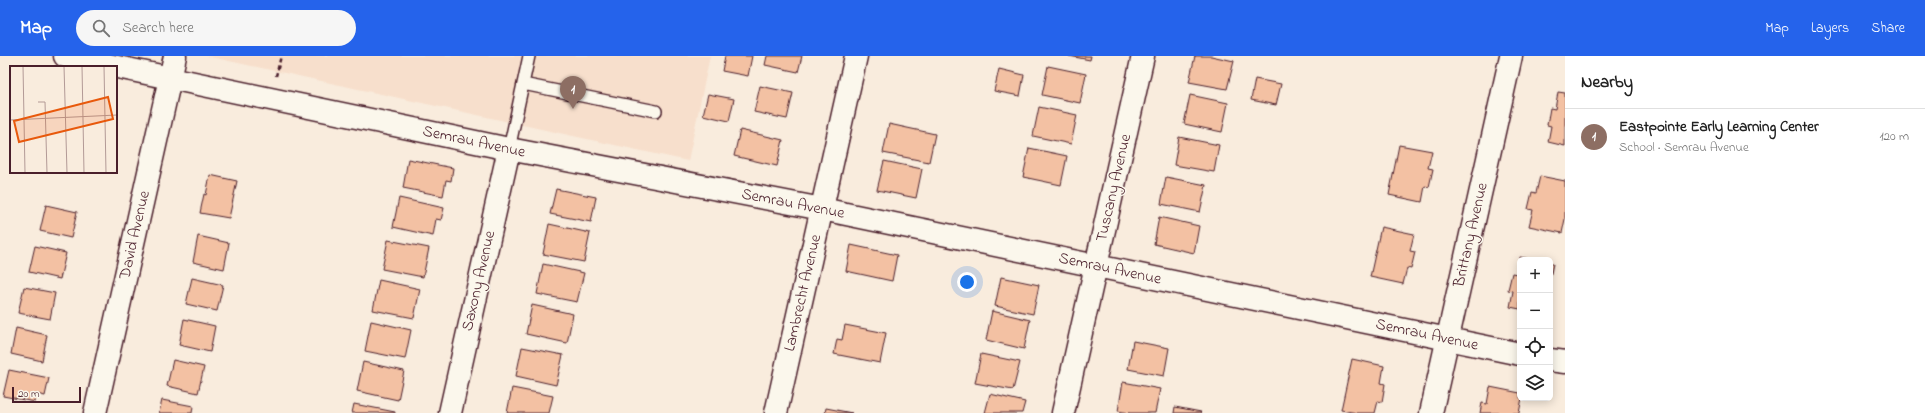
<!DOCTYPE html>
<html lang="en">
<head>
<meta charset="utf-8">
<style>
  body { margin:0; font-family:"Indie Flower",sans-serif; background:#f6f6f6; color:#222 }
  .controls { position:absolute; right:12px; bottom:12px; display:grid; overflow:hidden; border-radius:6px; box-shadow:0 2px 10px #0003 }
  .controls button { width:36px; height:36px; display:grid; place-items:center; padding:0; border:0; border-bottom:1px solid #e0e0e0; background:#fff; color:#222; font:20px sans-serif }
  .scale { position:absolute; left:12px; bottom:10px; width:69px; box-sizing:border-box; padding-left:4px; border:2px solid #4a1f2b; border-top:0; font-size:11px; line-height:14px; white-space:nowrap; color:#4a1f2b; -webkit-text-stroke:3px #fbf7ec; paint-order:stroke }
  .you { position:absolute; left:967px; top:226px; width:14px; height:14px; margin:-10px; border:3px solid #fff; border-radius:50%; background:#1a73e8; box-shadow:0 0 0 6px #1a73e833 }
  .badge { display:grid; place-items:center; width:26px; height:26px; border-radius:50%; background:#2563eb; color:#fff; font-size:13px; font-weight:700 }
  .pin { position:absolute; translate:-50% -33px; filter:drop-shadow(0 1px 2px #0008) }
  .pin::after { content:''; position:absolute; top:21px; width:14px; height:12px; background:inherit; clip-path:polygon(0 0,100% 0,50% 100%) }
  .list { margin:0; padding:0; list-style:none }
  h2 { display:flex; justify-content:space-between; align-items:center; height:52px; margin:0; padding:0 16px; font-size:17px }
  h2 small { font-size:13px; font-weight:400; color:#767676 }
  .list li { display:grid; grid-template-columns:26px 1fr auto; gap:12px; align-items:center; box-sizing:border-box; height:56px; padding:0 16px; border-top:1px solid #e0e0e0 }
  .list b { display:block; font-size:15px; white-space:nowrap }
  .list p { margin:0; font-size:13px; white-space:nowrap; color:#767676 }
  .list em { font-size:13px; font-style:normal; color:#767676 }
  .icon { flex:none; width:22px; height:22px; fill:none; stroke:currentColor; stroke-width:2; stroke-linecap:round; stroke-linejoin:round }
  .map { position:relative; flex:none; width:1565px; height:357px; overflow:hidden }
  header { display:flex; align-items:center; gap:24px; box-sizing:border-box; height:56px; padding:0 20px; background:#2563eb; color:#fff }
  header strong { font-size:19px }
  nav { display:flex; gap:22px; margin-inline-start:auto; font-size:14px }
  .search { width:280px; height:36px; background:#f6f6f6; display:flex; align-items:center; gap:10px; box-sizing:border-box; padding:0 14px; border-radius:22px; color:#767676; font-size:15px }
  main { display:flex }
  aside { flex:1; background:#fff }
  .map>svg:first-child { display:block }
</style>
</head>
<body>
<header>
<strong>Map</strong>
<div class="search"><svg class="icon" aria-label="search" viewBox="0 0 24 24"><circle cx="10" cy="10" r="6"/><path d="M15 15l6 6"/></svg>Search here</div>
<nav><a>Map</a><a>Layers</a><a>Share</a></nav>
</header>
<main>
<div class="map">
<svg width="1565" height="357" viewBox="0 0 1565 357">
  <rect width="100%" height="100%" fill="#f9ecdd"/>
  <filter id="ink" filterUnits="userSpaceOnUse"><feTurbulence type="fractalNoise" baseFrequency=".025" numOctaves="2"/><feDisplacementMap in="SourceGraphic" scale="8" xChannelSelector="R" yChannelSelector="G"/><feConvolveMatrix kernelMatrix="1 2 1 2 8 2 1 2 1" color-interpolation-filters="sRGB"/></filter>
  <g filter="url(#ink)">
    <!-- built -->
    <path fill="#f7dfcc" d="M 206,0 L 710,0 L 688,105 Z"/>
    <!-- building -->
    <path fill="#f3c1a3" stroke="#4a1f2b" d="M 725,0 L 752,0 L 748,20 L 722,15 Z
      M 767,0 L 802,0 L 798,16 L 765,9 Z
      M 1069,0 L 1091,0 L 1090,4 Z
      M 1195,0 L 1211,0 L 1234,5 L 1227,33 L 1189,26 Z
      M 1048,10 L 1086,18 L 1080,47 L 1042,39 Z
      M 999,13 L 1024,19 L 1020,40 L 994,35 Z
      M 1255,23 L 1281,28 L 1276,49 L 1251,44 Z
      M 760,30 L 793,37 L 787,63 L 754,56 Z
      M 1558,36 L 1565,37 L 1565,90 L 1548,86 L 1551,70 L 1547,69 L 1550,52 L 1555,53 Z
      M 708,38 L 734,43 L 729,65 L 703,59 Z
      M 1190,39 L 1228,47 L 1222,76 L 1184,68 Z
      M 1039,51 L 1077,59 L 1071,88 L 1033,80 Z
      M 889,68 L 935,78 L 929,106 L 883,97 Z
      M 740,74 L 783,84 L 777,110 L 734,100 Z
      M 1179,81 L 1219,89 L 1214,116 L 1174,109 Z
      M 1399,89 L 1432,95 L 1428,112 L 1433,113 L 1429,131 L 1425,130 L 1422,146 L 1389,139 Z
      M 1029,92 L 1067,100 L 1061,129 L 1023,121 Z
      M 408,103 L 453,112 L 451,125 L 446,124 L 443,140 L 403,132 Z
      M 884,105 L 922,113 L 916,142 L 877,134 Z
      M 210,119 L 237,125 L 229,162 L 200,157 L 204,138 L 206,139 Z
      M 1540,120 L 1565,125 L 1565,163 L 1562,177 L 1529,170 L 1533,154 L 1528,153 L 1532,136 L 1536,137 Z
      M 1166,121 L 1206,129 L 1200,156 L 1161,148 Z
      M 556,133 L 596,141 L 591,166 L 550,158 Z
      M 399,142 L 444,152 L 441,164 L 436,163 L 433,180 L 393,171 Z
      M 46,149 L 77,156 L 71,182 L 40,175 Z
      M 1159,161 L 1199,170 L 1194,197 L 1154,188 Z
      M 549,168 L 590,177 L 584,206 L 543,198 Z
      M 1381,171 L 1414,178 L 1410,195 L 1415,196 L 1411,213 L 1407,212 L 1403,228 L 1370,221 Z
      M 198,180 L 229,187 L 224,213 L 193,206 Z
      M 388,184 L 429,192 L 423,221 L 382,213 Z
      M 851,189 L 897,199 L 892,225 L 846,215 Z
      M 35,190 L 66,197 L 60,223 L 29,216 Z
      M 1520,201 L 1535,204 L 1520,204 L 1520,253 L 1510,251 L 1513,235 L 1508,234 L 1512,217 L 1517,218 Z
      M 1550,207 L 1553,208 L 1550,222 Z
      M 543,208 L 584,217 L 577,246 L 537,238 Z
      M 1001,221 L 1039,229 L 1033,258 L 995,250 Z
      M 192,222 L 223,229 L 217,255 L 186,248 Z
      M 379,224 L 420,233 L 414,262 L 373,254 Z
      M 24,231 L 55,237 L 50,263 L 18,257 Z
      M 532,249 L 573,258 L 567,287 L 526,278 Z
      M 992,255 L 1030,264 L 1024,293 L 986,284 Z
      M 184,263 L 215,270 L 210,296 L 179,289 Z
      M 371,265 L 411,274 L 405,303 L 365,295 Z
      M 845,269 L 886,277 L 880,307 L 834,298 L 837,283 L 842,284 Z
      M 16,272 L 47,279 L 42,305 L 11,298 Z
      M 1133,285 L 1169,292 L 1164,320 L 1128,313 Z
      M 522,291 L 563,299 L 556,329 L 516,320 Z
      M 981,298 L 1020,306 L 1013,334 L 975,327 Z
      M 1352,303 L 1384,310 L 1381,327 L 1385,328 L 1382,346 L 1378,345 L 1375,357 L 1357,357 L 1341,354 Z
      M 173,304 L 204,311 L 198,337 L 167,330 Z
      M 363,306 L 404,315 L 398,344 L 357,335 Z
      M 9,314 L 49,322 L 45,340 L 36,338 L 35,346 L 3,340 Z
      M 1123,326 L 1160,333 L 1155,357 L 1130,357 L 1118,355 Z
      M 1490,331 L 1520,337 L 1520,342 L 1522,342 L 1519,357 L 1480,357 L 1482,347 L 1487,348 Z
      M 512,332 L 553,340 L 549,357 L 507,357 Z
      M 990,338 L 1025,346 L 1022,357 L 985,357 Z
      M 162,344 L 193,350 L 192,357 L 159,357 Z
      M 354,348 L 395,356 L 395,357 L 352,357 Z
      M 1175,351 L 1201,356 L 1200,357 L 1174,357 Z
      M 826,352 L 852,357 L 825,357 Z"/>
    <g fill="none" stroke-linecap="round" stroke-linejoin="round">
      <defs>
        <path id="lane" d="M 523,28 L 656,55
          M 509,93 L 529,0"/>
        <path id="street" d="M 65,0 L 509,93 L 822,153 L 1520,298
          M 1550,304 L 1565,306
          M 95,357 L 175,0
          M 450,357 L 509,93
          M 776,357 L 856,0
          M 1063,357 L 1143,0
          M 1431,357 L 1511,0"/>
      </defs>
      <!-- lane casing -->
      <use href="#lane" stroke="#4a1f2b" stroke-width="14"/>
      <!-- street casing -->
      <use href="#street" stroke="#4a1f2b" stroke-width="25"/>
      <!-- path -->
      <path stroke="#4a1f2b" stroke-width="2.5" stroke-dasharray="4 3" stroke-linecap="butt" d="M 276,20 L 281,0"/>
      <!-- lane -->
      <use href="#lane" stroke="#fbf7ec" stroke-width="11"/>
      <!-- street -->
      <use href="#street" stroke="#fbf7ec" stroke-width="22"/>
    </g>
  </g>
  <g text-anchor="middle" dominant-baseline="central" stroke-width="3" stroke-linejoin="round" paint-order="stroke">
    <!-- street labels -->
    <g font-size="16" fill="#4a1f2b" stroke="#fbf7ec">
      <text transform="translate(474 86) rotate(12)">Semrau Avenue</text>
      <text transform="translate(1114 132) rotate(-77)">Tuscany Avenue</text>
      <text transform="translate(793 148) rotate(11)">Semrau Avenue</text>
      <text transform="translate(135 179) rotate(-77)">David Avenue</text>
      <text transform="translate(1471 179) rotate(-77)">Brittany Avenue</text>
      <text transform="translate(1110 213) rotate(12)">Semrau Avenue</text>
      <text transform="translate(479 225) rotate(-77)">Saxony Avenue</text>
      <text transform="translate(803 237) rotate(-77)">Lambrecht Avenue</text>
      <text transform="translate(1427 279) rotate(12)">Semrau Avenue</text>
    </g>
  </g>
  <!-- overview -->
  <g transform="translate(10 10)">
    <rect width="107" height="107" fill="#f9ecdd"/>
    <path fill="none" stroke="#b39a96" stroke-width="1" d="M 13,0 L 15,107M 54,0 L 57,107M 72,0 L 74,107M 94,0 L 96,107M 28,36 L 35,36 L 37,107M 0,54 L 107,49"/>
    <path fill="#e8590c" fill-opacity="0.15" stroke="#e8590c" stroke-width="2" d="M 98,31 L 103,53 L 9,76 L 4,55 Z"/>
    <rect width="107" height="107" fill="none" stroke="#4a1f2b" stroke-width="2"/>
  </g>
</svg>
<div class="controls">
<button>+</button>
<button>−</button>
<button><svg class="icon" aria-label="locate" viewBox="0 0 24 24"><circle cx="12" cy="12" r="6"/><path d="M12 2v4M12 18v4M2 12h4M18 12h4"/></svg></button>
<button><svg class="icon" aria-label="layers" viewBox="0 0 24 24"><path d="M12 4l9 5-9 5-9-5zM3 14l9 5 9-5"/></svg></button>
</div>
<div class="scale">20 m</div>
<div class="you"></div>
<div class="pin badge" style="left:573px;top:53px;background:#8d6e63">1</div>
</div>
<aside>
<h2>Nearby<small></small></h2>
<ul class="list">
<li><span class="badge" style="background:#8d6e63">1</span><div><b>Eastpointe Early Learning Center</b><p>School · Semrau Avenue</p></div><em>120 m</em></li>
</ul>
</aside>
</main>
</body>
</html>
